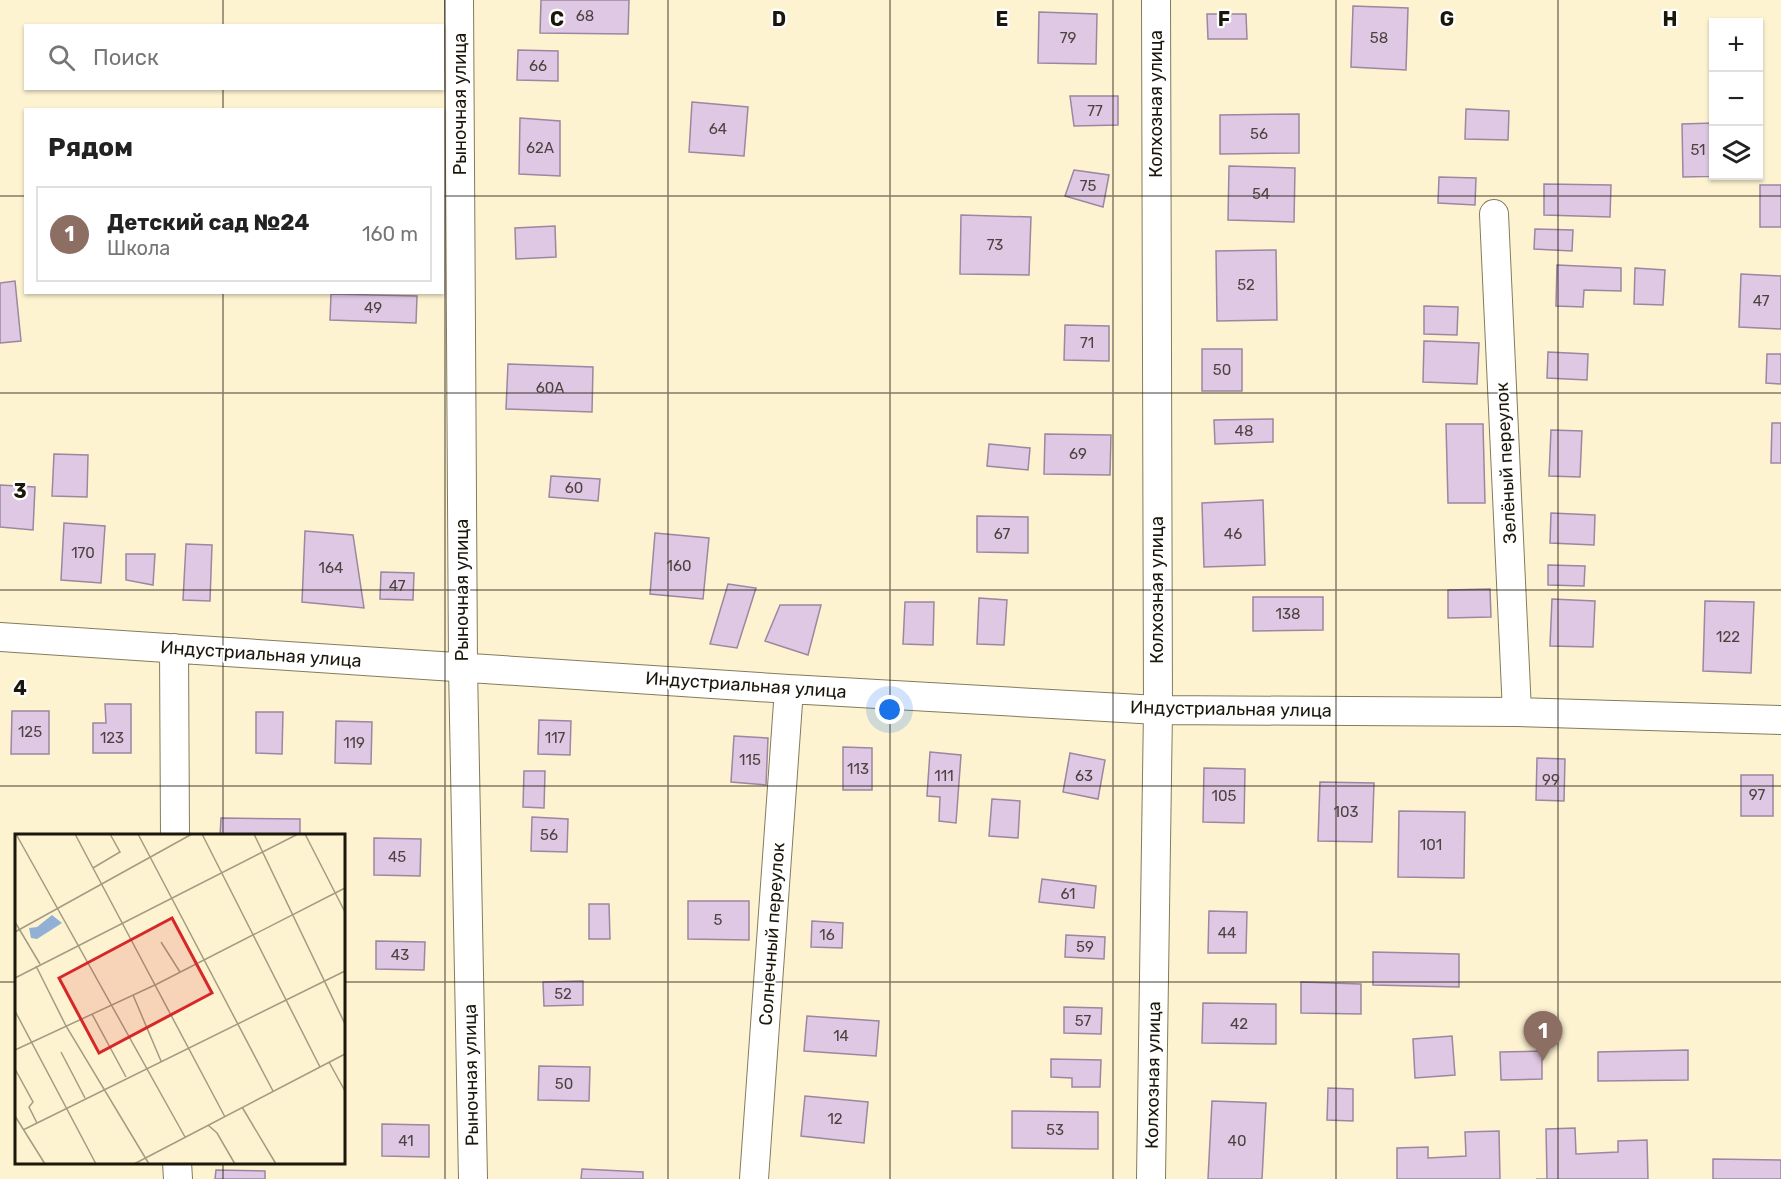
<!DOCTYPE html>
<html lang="ru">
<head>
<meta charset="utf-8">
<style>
  body { margin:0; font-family:Rubik,sans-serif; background:#f2f2f2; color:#222 }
  .controls { position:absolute; right:18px; top:18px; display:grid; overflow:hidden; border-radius:0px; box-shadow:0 2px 4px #0004 }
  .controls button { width:54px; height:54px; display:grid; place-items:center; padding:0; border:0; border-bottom:2px solid #e0e0e0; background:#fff; color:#222; font:30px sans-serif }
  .you { position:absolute; left:890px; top:710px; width:21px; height:21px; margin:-15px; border:4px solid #fff; border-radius:50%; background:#1a73e8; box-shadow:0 0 0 9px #1a73e833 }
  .badge { display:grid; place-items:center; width:39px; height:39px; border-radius:50%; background:#111827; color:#fff; font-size:20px; font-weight:700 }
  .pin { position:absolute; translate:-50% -50px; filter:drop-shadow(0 2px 3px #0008) }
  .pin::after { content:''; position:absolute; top:32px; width:21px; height:18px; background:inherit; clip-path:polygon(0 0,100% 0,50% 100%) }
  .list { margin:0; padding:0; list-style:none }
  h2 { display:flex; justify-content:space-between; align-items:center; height:78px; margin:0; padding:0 24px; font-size:26px }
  h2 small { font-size:20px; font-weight:400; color:#767676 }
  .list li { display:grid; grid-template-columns:39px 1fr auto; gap:18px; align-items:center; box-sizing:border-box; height:96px; margin:0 12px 12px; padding:0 12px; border:2px solid #e0e0e0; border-radius:0px }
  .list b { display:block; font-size:22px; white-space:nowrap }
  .list p { margin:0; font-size:20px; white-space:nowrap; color:#767676 }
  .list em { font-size:20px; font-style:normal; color:#767676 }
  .icon { flex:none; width:33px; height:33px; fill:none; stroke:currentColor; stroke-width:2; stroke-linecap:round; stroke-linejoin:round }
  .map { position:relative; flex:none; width:1781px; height:1179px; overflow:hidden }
  .search { position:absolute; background:#fff; box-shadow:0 2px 4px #0004; left:24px; top:24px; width:420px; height:66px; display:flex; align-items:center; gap:15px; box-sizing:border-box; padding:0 21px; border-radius:0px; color:#767676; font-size:22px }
  .panel { position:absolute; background:#fff; box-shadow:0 2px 4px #0004; left:24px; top:108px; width:420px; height:186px; border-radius:0px }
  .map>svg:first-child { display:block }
</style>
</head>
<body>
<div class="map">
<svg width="1781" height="1179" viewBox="0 0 1781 1179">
  <rect width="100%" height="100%" fill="#fdf3d1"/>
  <!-- building -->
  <path fill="#dfc8e3" stroke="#9c86a0" stroke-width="1.5" d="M 541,0 L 629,0 L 628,34 L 540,33 Z
    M 1353,6 L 1408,8 L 1406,70 L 1351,67 Z
    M 1039,12 L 1097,14 L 1096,64 L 1038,63 Z
    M 1207,14 L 1246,14 L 1247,39 L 1208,39 Z
    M 518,50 L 558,51 L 558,81 L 517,80 Z
    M 1070,96 L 1118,96 L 1118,125 L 1074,126 Z
    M 692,102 L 748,107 L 744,156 L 689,152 Z
    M 1466,109 L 1509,111 L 1508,140 L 1465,139 Z
    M 1299,114 L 1299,153 L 1220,154 L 1220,115 Z
    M 520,118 L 560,121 L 560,176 L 519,174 Z
    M 1714,123 L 1714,176 L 1729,176 L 1683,177 L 1682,124 Z
    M 1229,166 L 1295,168 L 1294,222 L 1228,220 Z
    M 1074,170 L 1109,175 L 1103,207 L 1065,196 Z
    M 1439,177 L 1476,178 L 1475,205 L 1438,203 Z
    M 1544,184 L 1611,185 L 1610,217 L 1544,215 Z
    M 1760,185 L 1781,185 L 1781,227 L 1760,227 Z
    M 961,215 L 1031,217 L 1029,275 L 960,274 Z
    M 555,226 L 556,257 L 516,259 L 515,228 Z
    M 1535,229 L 1573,230 L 1572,251 L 1534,249 Z
    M 1276,250 L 1277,320 L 1217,321 L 1216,251 Z
    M 1557,265 L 1621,268 L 1621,291 L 1584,290 L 1583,307 L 1556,306 Z
    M 1635,268 L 1665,270 L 1663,305 L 1634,304 Z
    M 1741,274 L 1781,276 L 1781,329 L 1739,327 Z
    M 15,281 L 21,341 L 0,343 L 0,283 Z
    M 331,294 L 417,296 L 416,323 L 330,320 Z
    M 1424,306 L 1458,307 L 1457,335 L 1424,334 Z
    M 1065,325 L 1109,326 L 1109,361 L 1064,360 Z
    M 1424,341 L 1479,343 L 1477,384 L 1423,382 Z
    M 1202,349 L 1242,349 L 1242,391 L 1202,391 Z
    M 1548,352 L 1588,354 L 1587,380 L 1547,378 Z
    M 1767,354 L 1781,354 L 1781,384 L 1766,383 Z
    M 508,364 L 593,367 L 592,412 L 506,409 Z
    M 1273,419 L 1273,442 L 1215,444 L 1214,420 Z
    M 1772,423 L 1781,423 L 1781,463 L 1771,463 Z
    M 1446,424 L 1483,424 L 1485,503 L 1448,503 Z
    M 1551,430 L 1582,431 L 1580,477 L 1549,476 Z
    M 1045,434 L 1111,435 L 1110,475 L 1044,474 Z
    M 989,444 L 1030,448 L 1028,470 L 987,466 Z
    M 54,454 L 88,455 L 87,497 L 52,496 Z
    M 551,476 L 600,479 L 598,501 L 549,497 Z
    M 0,485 L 35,487 L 33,530 L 0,527 Z
    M 1263,500 L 1265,565 L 1204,567 L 1202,503 Z
    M 1551,513 L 1595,515 L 1594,545 L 1550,543 Z
    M 977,516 L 1028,517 L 1028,553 L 977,552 Z
    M 64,523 L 105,526 L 101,583 L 61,580 Z
    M 305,531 L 353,535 L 364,608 L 302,602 Z
    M 655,533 L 709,538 L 703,599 L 650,594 Z
    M 186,544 L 212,545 L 210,601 L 183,600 Z
    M 126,554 L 155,554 L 153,585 L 126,580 Z
    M 1548,565 L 1585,566 L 1584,586 L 1548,585 Z
    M 381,572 L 414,573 L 413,600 L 380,599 Z
    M 728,584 L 756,588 L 737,648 L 710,644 Z
    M 1490,589 L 1491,617 L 1448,618 L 1448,590 Z
    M 1253,597 L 1323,597 L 1323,630 L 1253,631 Z
    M 979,598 L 1007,600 L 1004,645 L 977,644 Z
    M 1552,599 L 1595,601 L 1593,647 L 1550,646 Z
    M 1705,601 L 1754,602 L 1751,673 L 1703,671 Z
    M 905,602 L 934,602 L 933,645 L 903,644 Z
    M 780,605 L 821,605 L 808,655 L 765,641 Z
    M 105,704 L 131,704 L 131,753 L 93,753 L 93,723 L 106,723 Z
    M 12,711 L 49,711 L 49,754 L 11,754 Z
    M 256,712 L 283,712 L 282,754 L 256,753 Z
    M 539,720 L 571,721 L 570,755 L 538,754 Z
    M 336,721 L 372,722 L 371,764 L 335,763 Z
    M 734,736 L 768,738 L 766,785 L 731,782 Z
    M 843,747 L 872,748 L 872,790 L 843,790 Z
    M 930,752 L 961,755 L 956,823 L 939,821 L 940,797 L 927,796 Z
    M 1070,753 L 1105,760 L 1098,799 L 1063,792 Z
    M 1537,758 L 1565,759 L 1564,801 L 1536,800 Z
    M 1204,768 L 1245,769 L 1244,823 L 1203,822 Z
    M 524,771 L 545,771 L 544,808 L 523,807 Z
    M 1741,775 L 1773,775 L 1773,816 L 1741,816 Z
    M 1320,782 L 1374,783 L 1372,842 L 1318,841 Z
    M 992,799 L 1020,801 L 1018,838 L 989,836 Z
    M 1399,811 L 1465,812 L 1464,878 L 1398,877 Z
    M 532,817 L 568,819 L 567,852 L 531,851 Z
    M 221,818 L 300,819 L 300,836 L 220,836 Z
    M 374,838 L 421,839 L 420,876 L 374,875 Z
    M 1042,879 L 1096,886 L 1094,908 L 1039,902 Z
    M 688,901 L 749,901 L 749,940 L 688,939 Z
    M 589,904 L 609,904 L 610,939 L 589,939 Z
    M 1209,911 L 1247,912 L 1246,953 L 1208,953 Z
    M 812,921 L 843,923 L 842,948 L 811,947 Z
    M 1066,935 L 1105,937 L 1104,959 L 1065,957 Z
    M 376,941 L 425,942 L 424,970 L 376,969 Z
    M 1373,952 L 1459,954 L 1459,987 L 1373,985 Z
    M 583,981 L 583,1005 L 544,1006 L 543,982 Z
    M 1301,982 L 1361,984 L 1361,1014 L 1301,1013 Z
    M 1203,1003 L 1276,1004 L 1276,1044 L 1202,1043 Z
    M 1064,1007 L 1102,1008 L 1101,1034 L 1064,1033 Z
    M 807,1016 L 879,1021 L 876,1056 L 804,1051 Z
    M 1452,1036 L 1455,1075 L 1415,1078 L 1413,1039 Z
    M 1688,1050 L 1688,1080 L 1598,1081 L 1598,1052 Z
    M 1542,1051 L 1542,1079 L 1501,1080 L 1500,1052 Z
    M 1051,1059 L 1101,1060 L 1100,1087 L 1072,1087 L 1072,1078 L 1051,1077 Z
    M 539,1066 L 590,1067 L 589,1101 L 538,1100 Z
    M 1328,1088 L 1353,1089 L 1353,1121 L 1327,1120 Z
    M 805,1096 L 868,1102 L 864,1143 L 801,1136 Z
    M 1212,1101 L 1266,1103 L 1262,1179 L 1208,1179 Z
    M 1012,1111 L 1098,1112 L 1098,1149 L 1012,1148 Z
    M 382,1124 L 429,1125 L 429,1157 L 382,1156 Z
    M 1575,1128 L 1576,1154 L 1618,1152 L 1618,1141 L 1647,1140 L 1648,1179 L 1536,1179 L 1547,1179 L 1546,1129 Z
    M 1499,1131 L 1500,1179 L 1397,1179 L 1397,1148 L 1428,1147 L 1428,1158 L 1466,1156 L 1465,1132 Z
    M 1713,1159 L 1781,1160 L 1781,1179 L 1713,1179 Z
    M 582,1169 L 643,1172 L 643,1179 L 581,1179 Z
    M 216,1170 L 265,1171 L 265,1179 L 215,1179 Z"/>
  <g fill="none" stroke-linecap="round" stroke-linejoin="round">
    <defs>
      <path id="minor" d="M 459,0 L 463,667 L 473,1179
        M 1494,214 L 1517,712
        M 0,637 L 789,689 L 1158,710 L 1517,712 L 1781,720
        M 174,648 L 175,836
        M 177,1162 L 178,1179
        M 754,1179 L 789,689
        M 1151,1179 L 1158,710 L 1156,0"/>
    </defs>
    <!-- minor casing -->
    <use href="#minor" stroke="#847b5d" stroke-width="30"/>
    <!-- minor -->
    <use href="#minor" stroke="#fff" stroke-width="28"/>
  </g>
  <!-- grid -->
  <path fill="none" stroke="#1b170b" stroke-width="1.5" stroke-opacity="0.55" d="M 223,0 L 223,26M 445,0 L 445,1179M 668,0 L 668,1179M 890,0 L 890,1179M 1113,0 L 1113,1179M 1336,0 L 1336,1179M 1558,0 L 1558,1179M 223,88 L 223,110M 0,196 L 26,196M 442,196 L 1781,196M 223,292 L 223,836M 0,393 L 1781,393M 0,590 L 1781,590M 0,786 L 1781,786M 0,982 L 16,982M 344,982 L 1781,982M 223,1162 L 223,1179"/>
  <g text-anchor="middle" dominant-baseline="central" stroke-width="4.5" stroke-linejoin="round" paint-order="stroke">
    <!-- number labels -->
    <g font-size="15" fill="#4c4341">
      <text x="585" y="16">68</text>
      <text x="1068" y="38">79</text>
      <text x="1379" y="38">58</text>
      <text x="538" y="66">66</text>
      <text x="1095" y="111">77</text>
      <text x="718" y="129">64</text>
      <text x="1259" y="134">56</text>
      <text x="540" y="148">62А</text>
      <text x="1698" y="150">51</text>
      <text x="1088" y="186">75</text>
      <text x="1261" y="194">54</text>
      <text x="995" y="245">73</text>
      <text x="1246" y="285">52</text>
      <text x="1761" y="301">47</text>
      <text x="373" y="308">49</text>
      <text x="1087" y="343">71</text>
      <text x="1222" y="370">50</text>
      <text x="550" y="388">60А</text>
      <text x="1244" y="431">48</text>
      <text x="1078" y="454">69</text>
      <text x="574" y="488">60</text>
      <text x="1002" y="534">67</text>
      <text x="1233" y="534">46</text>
      <text x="83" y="553">170</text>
      <text x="679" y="566">160</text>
      <text x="331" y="568">164</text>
      <text x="397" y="586">47</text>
      <text x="1288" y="614">138</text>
      <text x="1728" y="637">122</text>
      <text x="30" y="732">125</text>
      <text x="112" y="738">123</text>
      <text x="555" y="738">117</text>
      <text x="354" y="743">119</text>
      <text x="750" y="760">115</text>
      <text x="858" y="769">113</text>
      <text x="944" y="776">111</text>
      <text x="1084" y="776">63</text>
      <text x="1551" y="780">99</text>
      <text x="1757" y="795">97</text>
      <text x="1224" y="796">105</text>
      <text x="1346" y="812">103</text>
      <text x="549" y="835">56</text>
      <text x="1431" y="845">101</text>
      <text x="397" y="857">45</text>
      <text x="1068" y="894">61</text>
      <text x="718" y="920">5</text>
      <text x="1227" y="933">44</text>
      <text x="827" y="935">16</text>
      <text x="1085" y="947">59</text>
      <text x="400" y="955">43</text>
      <text x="563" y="994">52</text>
      <text x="1083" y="1021">57</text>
      <text x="1239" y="1024">42</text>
      <text x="841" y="1036">14</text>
      <text x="564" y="1084">50</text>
      <text x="835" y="1119">12</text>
      <text x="1055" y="1130">53</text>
      <text x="406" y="1141">41</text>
      <text x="1237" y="1141">40</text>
    </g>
    <!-- street labels -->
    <g font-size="18" fill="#1b170b" stroke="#fff">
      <text transform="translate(460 104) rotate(-90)">Рыночная улица</text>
      <text transform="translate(1156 104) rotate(-90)">Колхозная улица</text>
      <text transform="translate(1506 463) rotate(-93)">Зелёный переулок</text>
      <text transform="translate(462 590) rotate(-90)">Рыночная улица</text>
      <text transform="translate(1157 590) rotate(-90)">Колхозная улица</text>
      <text transform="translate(261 654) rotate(4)">Индустриальная улица</text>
      <text transform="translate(746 685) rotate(4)">Индустриальная улица</text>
      <text transform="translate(1231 709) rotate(1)">Индустриальная улица</text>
      <text transform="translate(772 934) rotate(-86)">Солнечный переулок</text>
      <text transform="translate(471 1075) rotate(-91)">Рыночная улица</text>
      <text transform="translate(1153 1075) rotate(-89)">Колхозная улица</text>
    </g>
  </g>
  <!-- overview -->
  <g transform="translate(15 834)">
    <rect width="330" height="330" fill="#fdf3d1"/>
    <path d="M 37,81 L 47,89 L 22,105 L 16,104 L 14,94 L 22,93 Z" fill="#92b0d6"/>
    <path fill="none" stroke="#a39b82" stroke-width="1.5" d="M 1,0 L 170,303M 60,0 L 210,283M 123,0 L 258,257M 187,0 L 305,233M 239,0 L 330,190M 290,0 L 330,78M 78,34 L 105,18 L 95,0M 0,88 L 25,130M 0,98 L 177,0M 146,108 L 165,138M 21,132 L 51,192 L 134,330M 0,144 L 283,0M 118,161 L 146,227M 0,177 L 81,330M 77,180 L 111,243M 0,216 L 142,150 L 330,54M 46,218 L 70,264M 314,228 L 330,257M 0,235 L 18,268 L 14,273 L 22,289M 227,273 L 261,330M 0,282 L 30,330M 193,291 L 202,299 L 220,330M 8,296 L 330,137M 119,330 L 330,220"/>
    <path fill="#d62828" fill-opacity="0.15" stroke="#d62828" stroke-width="3" d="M 157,84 L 197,159 L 84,219 L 44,144 Z"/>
    <rect width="330" height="330" fill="none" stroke="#1b170b" stroke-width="3"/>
  </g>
  <g font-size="20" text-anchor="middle" font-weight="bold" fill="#1b170b" stroke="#fff" stroke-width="4.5" stroke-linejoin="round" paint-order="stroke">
    <text x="557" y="26">C</text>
    <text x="779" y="26">D</text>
    <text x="1002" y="26">E</text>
    <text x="1224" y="26">F</text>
    <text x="1447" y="26">G</text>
    <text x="1670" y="26">H</text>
    <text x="20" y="498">3</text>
    <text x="20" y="695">4</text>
  </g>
</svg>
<div class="controls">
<button>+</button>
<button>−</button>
<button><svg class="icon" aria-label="layers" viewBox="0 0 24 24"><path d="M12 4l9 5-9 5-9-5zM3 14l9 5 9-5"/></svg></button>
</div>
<div class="you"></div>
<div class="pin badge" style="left:1543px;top:1061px;background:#8d6e63">1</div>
<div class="search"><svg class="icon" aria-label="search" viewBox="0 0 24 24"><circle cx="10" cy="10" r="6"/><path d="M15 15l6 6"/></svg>Поиск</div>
<section class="panel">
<h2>Рядом<small></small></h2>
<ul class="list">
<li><span class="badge" style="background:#8d6e63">1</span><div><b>Детский сад №24</b><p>Школа</p></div><em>160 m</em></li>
</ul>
</section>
</div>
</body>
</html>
